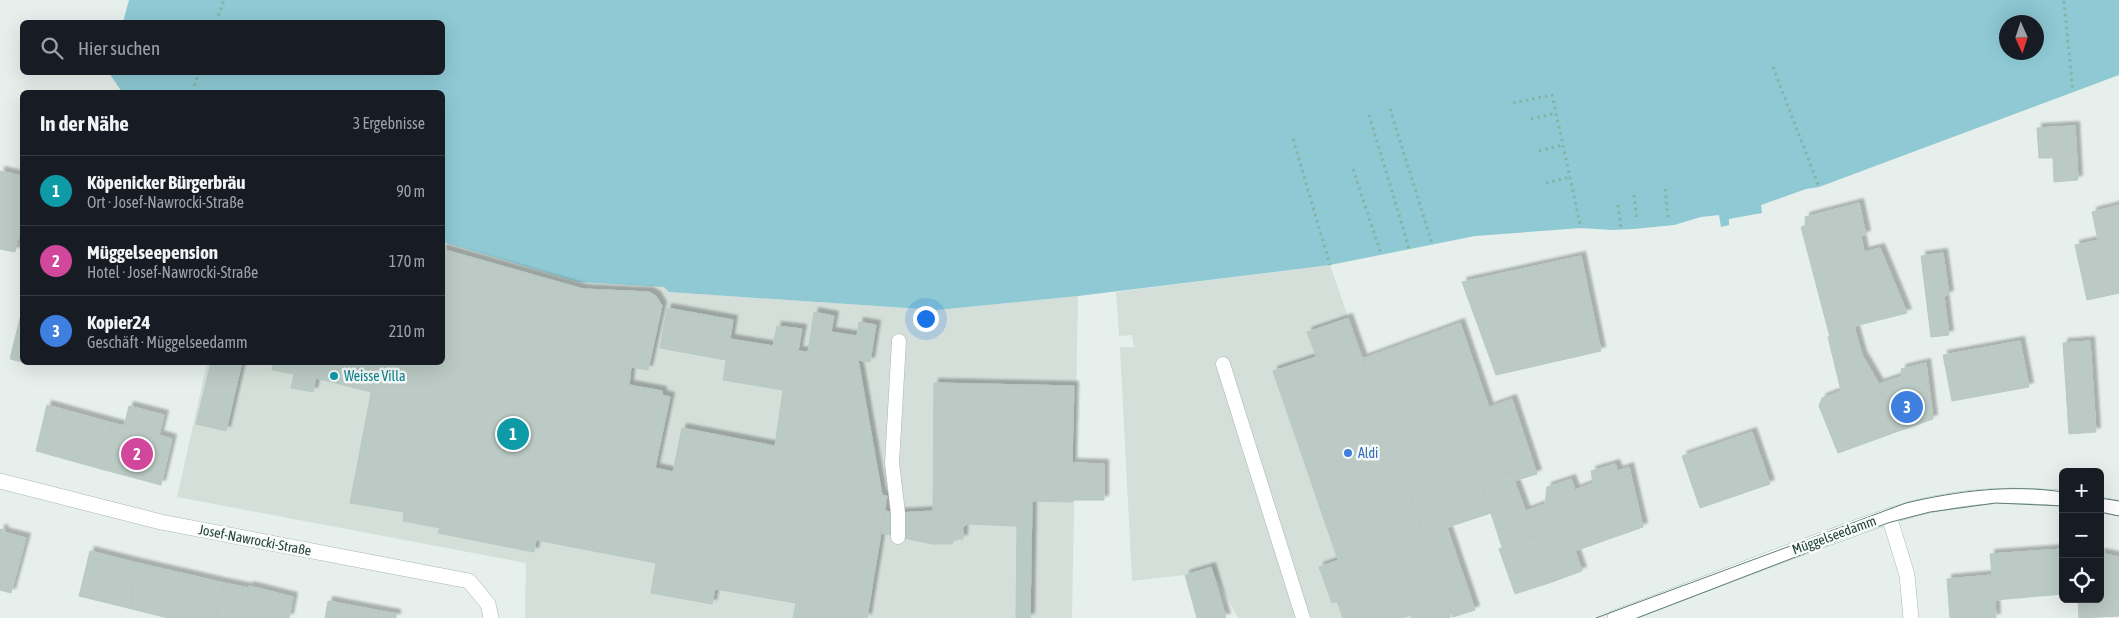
<!DOCTYPE html>
<html lang="de">
<head>
<meta charset="utf-8">
<style>
  body { margin:0; font-family:"Asap Condensed",sans-serif; background:#242831; color:#f1f3f6 }
  .controls { position:absolute; right:15px; bottom:15px; display:grid; overflow:hidden; border-radius:8px; box-shadow:0 5px 20px #0002 }
  .controls button { width:45px; height:45px; display:grid; place-items:center; padding:0; border:0; border-bottom:1px solid #363941; background:#171b24; color:#f1f3f6; font:25px sans-serif }
  .compass { position:absolute; left:1999px; top:15px; width:45px; height:45px; border-radius:50%; background:#171b24; box-shadow:0 5px 20px #0002; rotate:177deg }
  .you { position:absolute; left:925px; top:318px; width:18px; height:18px; margin:-12px; border:4px solid #fff; border-radius:50%; background:#1a73e8; box-shadow:0 0 0 8px #1a73e833 }
  .badge { display:grid; place-items:center; width:32px; height:32px; border-radius:50%; background:#f4845f; color:#fff; font-size:16px; font-weight:700 }
  .pin { position:absolute; translate:-50% -50%; border:2px solid #fff; box-shadow:0 1px 5px #0006 }
  .list { margin:0; padding:0; list-style:none }
  h2 { display:flex; justify-content:space-between; align-items:center; height:65px; margin:0; padding:0 20px; font-size:21px }
  h2 small { font-size:16px; font-weight:400; color:#9ea1a6 }
  .list li { display:grid; grid-template-columns:32px 1fr auto; gap:15px; align-items:center; box-sizing:border-box; height:70px; padding:0 20px; border-top:1px solid #363941 }
  .list b { display:block; font-size:19px; white-space:nowrap }
  .list p { margin:0; font-size:16px; white-space:nowrap; color:#9ea1a6 }
  .list em { font-size:16px; font-style:normal; color:#9ea1a6 }
  .icon { flex:none; width:28px; height:28px; fill:none; stroke:currentColor; stroke-width:2; stroke-linecap:round; stroke-linejoin:round }
  .map { position:relative; flex:none; width:2119px; height:618px; overflow:hidden }
  .search { position:absolute; background:#171b24; box-shadow:0 5px 20px #0002; left:20px; top:20px; width:425px; height:55px; display:flex; align-items:center; gap:12px; box-sizing:border-box; padding:0 18px; border-radius:8px; color:#9ea1a6; font-size:19px }
  .panel { position:absolute; background:#171b24; box-shadow:0 5px 20px #0002; left:20px; top:90px; width:425px; height:275px; border-radius:8px }
  .map>svg:first-child { display:block }
</style>
</head>
<body>
<div class="map">
<svg width="2119" height="618" viewBox="0 0 2119 618">
  <defs>
    <filter id="shadow"><feDropShadow dx="4.5" dy="-4.5" stdDeviation="1" flood-color="#0004"/></filter>
  </defs>
  <rect width="100%" height="100%" fill="#e6efeb"/>
  <!-- built -->
  <path fill="#d4dfda" d="M 443,242 L 578,282 L 664,287 L 669,292 L 937,310 L 1078,296 L 1072,618 L 525,618 L 526,563 L 177,497 L 207,363 L 442,362 Z
    M 1330,265 L 1424,535 L 1453,618 L 1238,618 L 1211,568 L 1185,575 L 1132,581 L 1120,347 L 1134,347 L 1132,335 L 1119,336 L 1116,292 Z"/>
  <!-- water -->
  <path fill="#8ec9d4" fill-rule="evenodd" d="M 129,0 L 2119,0 L 2119,75 L 1819,187 L 1806,189 L 1761,205 L 1762,213 L 1729,219 L 1729,225 L 1721,227 L 1719,215 L 1701,217 L 1674,225 L 1634,229 L 1612,230 L 1581,228 L 1475,236 L 1330,265 L 1078,296 L 937,310 L 669,292 L 664,287 L 578,282 L 443,242 L 442,92 L 122,92 L 109,73 L 442,72 L 442,22 L 123,22 ZM 2006,22 L 2036,22 L 2036,52 L 2006,52 Z"/>
  <!-- building -->
  <path fill="#bbcac4" stroke="#b8c9c2" filter="url(#shadow)" d="M 2075,126 L 2078,180 L 2054,182 L 2053,158 L 2039,158 L 2037,128 Z
    M 0,171 L 22,176 L 22,221 L 15,252 L 0,249 Z
    M 1859,203 L 1866,235 L 1861,236 L 1864,252 L 1880,248 L 1907,313 L 1855,326 L 1855,330 L 1830,337 L 1801,227 L 1806,225 L 1805,217 Z
    M 2119,205 L 2119,293 L 2087,300 L 2075,245 L 2098,240 L 2092,212 Z
    M 442,249 L 583,289 L 649,292 L 656,296 L 662,306 L 648,370 L 631,367 L 629,385 L 662,391 L 662,395 L 670,397 L 655,468 L 673,472 L 682,428 L 775,446 L 783,390 L 723,380 L 726,360 L 660,348 L 667,308 L 733,320 L 730,339 L 773,346 L 777,326 L 802,329 L 798,351 L 808,352 L 814,312 L 834,316 L 831,332 L 857,336 L 859,322 L 876,325 L 870,362 L 858,360 L 882,495 L 887,496 L 867,618 L 793,618 L 796,603 L 715,589 L 712,604 L 651,593 L 656,563 L 536,540 L 534,552 L 438,533 L 440,528 L 403,521 L 404,512 L 350,503 L 377,362 L 442,362 Z
    M 1943,253 L 1949,295 L 1944,296 L 1949,335 L 1931,337 L 1921,256 Z
    M 1581,256 L 1601,351 L 1496,375 L 1462,282 Z
    M 22,310 L 22,362 L 10,359 Z
    M 1348,318 L 1452,613 L 1449,614 L 1450,617 L 1446,618 L 1412,618 L 1411,615 L 1402,618 L 1358,618 L 1351,597 L 1332,603 L 1319,567 L 1338,560 L 1273,371 L 1327,353 L 1319,328 Z
    M 1460,323 L 1511,472 L 1481,483 L 1491,513 L 1424,535 L 1362,359 Z
    M 1319,328 L 1327,353 L 1316,356 L 1307,332 Z
    M 1855,330 L 1862,355 L 1879,384 L 1896,432 L 1838,453 L 1819,406 L 1822,398 L 1841,391 L 1828,337 Z
    M 2020,341 L 2029,387 L 1952,401 L 1943,355 Z
    M 2090,341 L 2096,432 L 2069,434 L 2063,343 Z
    M 211,362 L 242,362 L 226,431 L 196,424 Z
    M 274,362 L 377,362 L 371,392 L 316,378 L 313,392 L 291,388 L 294,374 L 272,370 Z
    M 1926,363 L 1933,419 L 1896,432 L 1879,384 L 1902,376 L 1901,369 Z
    M 934,383 L 1074,386 L 1072,463 L 1104,464 L 1104,500 L 1073,500 L 1072,502 L 1032,501 L 1030,618 L 1016,618 L 1017,526 L 967,524 L 963,528 L 963,539 L 953,539 L 952,544 L 932,544 L 881,533 L 885,511 L 898,513 L 933,511 Z
    M 1512,399 L 1537,474 L 1514,481 L 1490,407 Z
    M 47,405 L 112,423 L 101,469 L 36,451 Z
    M 129,406 L 164,415 L 159,435 L 172,439 L 161,485 L 101,469 L 112,423 L 124,426 Z
    M 1752,432 L 1770,484 L 1700,508 L 1682,456 Z
    M 1615,464 L 1618,471 L 1629,467 L 1643,527 L 1575,551 L 1582,571 L 1552,582 L 1526,511 L 1545,504 L 1547,487 L 1571,479 L 1575,490 L 1593,483 L 1591,471 Z
    M 1511,472 L 1535,536 L 1502,547 L 1481,483 Z
    M 1447,528 L 1475,610 L 1453,617 L 1424,535 Z
    M 0,529 L 4,530 L 3,532 L 26,538 L 11,593 L 0,590 Z
    M 1535,536 L 1552,582 L 1515,594 L 1499,549 Z
    M 2063,549 L 2063,594 L 1995,600 L 1996,618 L 1950,618 L 1947,579 L 1992,575 L 1990,554 Z
    M 90,551 L 133,562 L 132,609 L 79,596 Z
    M 2100,553 L 2119,557 L 2119,616 L 2079,618 L 2078,599 L 2100,599 Z
    M 133,562 L 224,583 L 216,618 L 168,618 L 132,609 Z
    M 1211,567 L 1226,618 L 1197,618 L 1185,575 Z
    M 224,583 L 249,588 L 249,586 L 293,597 L 289,618 L 216,618 Z
    M 1351,597 L 1358,618 L 1343,618 L 1337,601 Z
    M 328,601 L 396,614 L 396,618 L 325,618 Z"/>
  <g fill="none" stroke-linecap="round" stroke-linejoin="round">
    <defs>
      <path id="lane" d="M 1223,364 L 1303,618
        M 898,537 L 898,513 L 892,463 L 899,341"/>
      <path id="street" d="M 0,481 L 161,522 L 469,581 L 488,604 L 491,618
        M 1889,516 L 1907,575 L 1911,618"/>
      <path id="secondary" d="M 2100,505 L 2119,508
        M 1615,618 C 1689,591 1762,561 1836,535 C 1872,522 1907,508 1945,502 C 1984,494 2023,495 2063,498"/>
    </defs>
    <!-- lane casing -->
    <use href="#lane" stroke="#a8b8b2" stroke-width="15"/>
    <!-- street casing -->
    <use href="#street" stroke="#a8b8b2" stroke-width="16"/>
    <!-- secondary casing -->
    <use href="#secondary" stroke="#a4bbb3" stroke-width="16"/>
    <!-- path -->
    <path stroke="#86b3a5" stroke-width="3" stroke-dasharray="2.5 4" stroke-linecap="butt" d="M 2064,1 L 2073,92
      M 216,22 L 224,0
      M 1773,67 L 1819,187
      M 192,92 L 199,72
      M 1513,103 L 1552,95 L 1581,228
      M 1390,109 L 1432,243
      M 1369,115 L 1409,248
      M 1531,119 L 1556,113
      M 1293,139 L 1330,265
      M 1539,151 L 1563,145
      M 1353,169 L 1381,254
      M 1546,183 L 1570,177
      M 1665,189 L 1668,218
      M 1634,195 L 1637,221
      M 1618,205 L 1621,230"/>
    <!-- lane -->
    <use href="#lane" stroke="#fff" stroke-width="14"/>
    <!-- street -->
    <use href="#street" stroke="#fff" stroke-width="15"/>
    <!-- secondary -->
    <use href="#secondary" stroke="#fff" stroke-width="15"/>
    <!-- tram -->
    <path stroke="#5f7d75" stroke-width="1" d="M 2100,498 L 2119,501
      M 2100,512 L 2119,516
      M 1596,618 L 1906,503 C 1957,491 2011,484 2063,492
      M 1637,618 L 1845,538 L 1891,522 L 1930,512 L 1996,503 L 2063,506"/>
  </g>
  <!-- markers -->
  <circle fill="#0f9aa8" stroke="#f7fbf9" stroke-width="2" cx="334" cy="376" r="5"/>
  <circle fill="#3f7fe0" stroke="#f7fbf9" stroke-width="2" cx="1348" cy="453" r="5"/>
  <g text-anchor="middle" dominant-baseline="central" stroke-width="5" stroke-linejoin="round" paint-order="stroke">
    <!-- culture labels -->
    <g font-size="14" fill="#0d838f" stroke="#f7fbf9" text-anchor="start">
      <text x="344" y="376">Weisse Villa</text>
    </g>
    <!-- shop labels -->
    <g font-size="14" fill="#366cbe" stroke="#f7fbf9" text-anchor="start">
      <text x="1358" y="453">Aldi</text>
    </g>
    <!-- street labels -->
    <g font-size="14" fill="#24423a" stroke="#f7fbf9">
      <text transform="translate(1834 535) rotate(-20)">Müggelseedamm</text>
      <text transform="translate(255 540) rotate(11)">Josef-Nawrocki-Straße</text>
    </g>
  </g>
</svg>
<div class="controls">
<button>+</button>
<button>−</button>
<button><svg class="icon" aria-label="locate" viewBox="0 0 24 24"><circle cx="12" cy="12" r="6"/><path d="M12 2v4M12 18v4M2 12h4M18 12h4"/></svg></button>
</div>
<svg class="compass" viewBox="-18 -18 36 36"><path d="M0-13l5 13h-10z" fill="#e53935"/><path d="M0 13l5-13h-10z" fill="#9ea1a6"/></svg>
<div class="you"></div>
<div class="pin badge" style="left:513px;top:434px;background:#0f9aa8">1</div>
<div class="pin badge" style="left:137px;top:454px;background:#d1479c">2</div>
<div class="pin badge" style="left:1907px;top:407px;background:#3f7fe0">3</div>
<div class="search"><svg class="icon" aria-label="search" viewBox="0 0 24 24"><circle cx="10" cy="10" r="6"/><path d="M15 15l6 6"/></svg>Hier suchen</div>
<section class="panel">
<h2>In der Nähe<small>3 Ergebnisse</small></h2>
<ul class="list">
<li><span class="badge" style="background:#0f9aa8">1</span><div><b>Köpenicker Bürgerbräu</b><p>Ort · Josef-Nawrocki-Straße</p></div><em>90 m</em></li>
<li><span class="badge" style="background:#d1479c">2</span><div><b>Müggelseepension</b><p>Hotel · Josef-Nawrocki-Straße</p></div><em>170 m</em></li>
<li><span class="badge" style="background:#3f7fe0">3</span><div><b>Kopier24</b><p>Geschäft · Müggelseedamm</p></div><em>210 m</em></li>
</ul>
</section>
</div>
</body>
</html>
